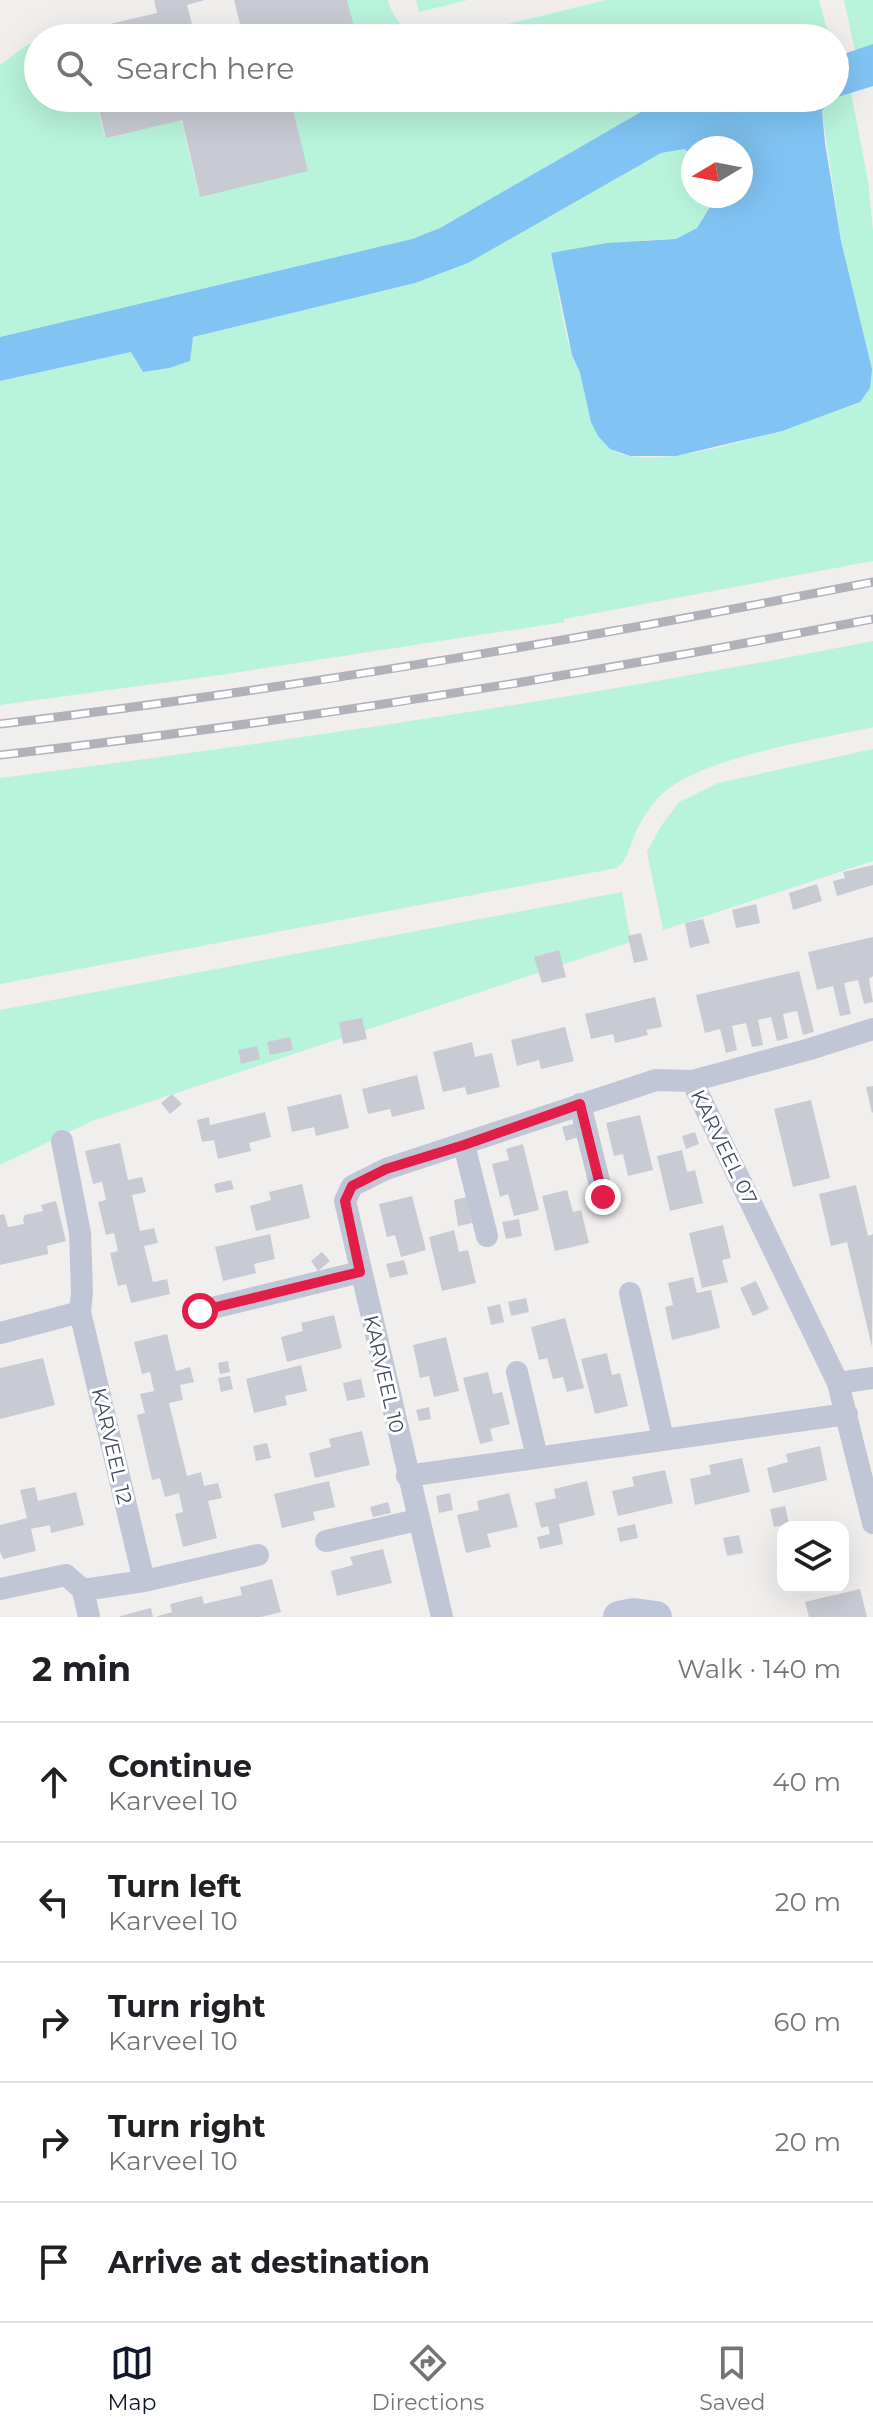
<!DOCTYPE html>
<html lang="en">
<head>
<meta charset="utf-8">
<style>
  body { margin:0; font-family:Montserrat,sans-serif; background:#f6f6f6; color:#202124 }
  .controls { position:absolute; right:24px; bottom:24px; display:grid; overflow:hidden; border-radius:16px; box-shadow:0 8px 32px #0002 }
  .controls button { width:72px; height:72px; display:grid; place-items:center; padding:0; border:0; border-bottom:2px solid #e0e0e0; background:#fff; color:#202124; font:40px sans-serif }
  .compass { position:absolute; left:681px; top:136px; width:72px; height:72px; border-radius:50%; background:#fff; box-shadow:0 8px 32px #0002; rotate:260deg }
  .stop { position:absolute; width:24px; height:24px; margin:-18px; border:6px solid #e11d48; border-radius:50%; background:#fff }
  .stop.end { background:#e11d48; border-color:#fff; box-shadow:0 2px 8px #0008 }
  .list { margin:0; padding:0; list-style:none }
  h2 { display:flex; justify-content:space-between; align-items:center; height:104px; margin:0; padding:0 32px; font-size:34px }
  h2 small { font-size:26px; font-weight:400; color:#757577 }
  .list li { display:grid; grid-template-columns:52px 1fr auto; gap:24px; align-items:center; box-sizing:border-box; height:120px; padding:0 32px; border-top:2px solid #e0e0e0 }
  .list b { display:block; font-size:30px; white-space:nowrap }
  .list p { margin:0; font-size:26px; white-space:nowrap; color:#757577 }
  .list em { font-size:26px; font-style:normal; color:#757577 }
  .icon { flex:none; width:44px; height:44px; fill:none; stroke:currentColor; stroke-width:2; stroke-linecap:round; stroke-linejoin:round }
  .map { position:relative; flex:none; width:873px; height:1617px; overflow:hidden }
  .search { position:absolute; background:#fff; box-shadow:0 8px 32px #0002; left:24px; right:24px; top:24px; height:88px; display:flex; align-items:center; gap:20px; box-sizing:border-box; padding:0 28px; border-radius:44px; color:#757577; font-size:30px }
  .sheet { height:704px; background:#fff }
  nav { display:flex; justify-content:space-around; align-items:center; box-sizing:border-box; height:112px; border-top:2px solid #e0e0e0; background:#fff; font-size:22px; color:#757577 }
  nav a { display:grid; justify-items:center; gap:4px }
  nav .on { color:#111827 }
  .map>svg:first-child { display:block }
</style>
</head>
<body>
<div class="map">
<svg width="873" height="1617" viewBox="0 0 873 1617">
  <rect width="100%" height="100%" fill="#f1eeee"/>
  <!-- green -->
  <path fill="#b8f3db" d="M 345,0 L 388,0 C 392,16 404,32 420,38 L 354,38 Z
    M 416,0 L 468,0 L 419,12 Z
    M 606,0 L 819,0 L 826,26 L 833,38 L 451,38 Z
    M 844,0 L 873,0 L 873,44 L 855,51 Z
    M 38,41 L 38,98 L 95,98 L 105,137 L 181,119 L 199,195 L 306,170 L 289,98 L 681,98 L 653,105 L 440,228 L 412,239 L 0,337 L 0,65 L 27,45 Z
    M 851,92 L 868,181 L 873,231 L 873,561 L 564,619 L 564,622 L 220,675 L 0,705 L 0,381 L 131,352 L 415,283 L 661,153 L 684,148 L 693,155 L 693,196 L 712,196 L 711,204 L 697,228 L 676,239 L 647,240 L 551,253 C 558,286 562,323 572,355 C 575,363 579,370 581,378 C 588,403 590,425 607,445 C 641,485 817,418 860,402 L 872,369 L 841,241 L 822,111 L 828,102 Z
    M 873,641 L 873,727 C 817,740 695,757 657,799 C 649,808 642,819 637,830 C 630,843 629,859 617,868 L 0,984 L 0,778 C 292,741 584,698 873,641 Z
    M 873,749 L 873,861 L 663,930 L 647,852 L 661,826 L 679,802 L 718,783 Z
    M 622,892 L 631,942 L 92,1121 L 0,1165 L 0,1010 Z"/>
  <!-- water -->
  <path fill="#81c4f4" d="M 873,44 L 873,86 L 835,98 L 835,57 Z
    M 681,98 L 835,98 L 828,102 L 822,111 L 825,143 L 841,241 L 872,369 L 870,388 L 860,402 L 782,431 L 676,456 L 630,456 L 610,449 L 598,436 L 591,422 L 580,373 L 572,355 L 551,253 L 607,243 L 676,239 L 697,228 L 711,205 L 712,196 L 741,196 L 741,148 L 693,148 L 693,155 L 684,149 L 661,153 L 468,263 L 415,283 L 193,337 L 190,361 L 169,368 L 143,372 L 131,352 L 0,381 L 0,337 L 412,239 L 440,228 L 653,105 Z"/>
  <!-- building -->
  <path fill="#c9cbd4" d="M 154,0 L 205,0 L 187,5 L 195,35 L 240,24 L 234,0 L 347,0 L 357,38 L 82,38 L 80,31 L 157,13 Z
    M 96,98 L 290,98 L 308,171 L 200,197 L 182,120 L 106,138 Z
    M 873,865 L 873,885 L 837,896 L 833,881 L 845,878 L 843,872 Z
    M 817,884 L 822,901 L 793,910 L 789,893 Z
    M 756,904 L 760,923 L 736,928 L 732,910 Z
    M 703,919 L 710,943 L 690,948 L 685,923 Z
    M 641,933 L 648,960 L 634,963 L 628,936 Z
    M 873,937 L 873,976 L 869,979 L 873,1002 L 864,1004 L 858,980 L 844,983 L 851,1014 L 840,1016 L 833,986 L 817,990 L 808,952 Z
    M 559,950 L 566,977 L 542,983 L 534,957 Z
    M 799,971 L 814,1032 L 803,1035 L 797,1011 L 783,1014 L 788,1038 L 777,1041 L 771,1017 L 758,1020 L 763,1045 L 752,1047 L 746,1023 L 732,1026 L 737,1050 L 726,1053 L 720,1029 L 705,1033 L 696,995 Z
    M 655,997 L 662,1027 L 646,1030 L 648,1035 L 615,1043 L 613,1034 L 591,1039 L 585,1014 Z
    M 362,1018 L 367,1039 L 343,1044 L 339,1022 Z
    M 565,1027 L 574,1061 L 541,1069 L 539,1060 L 517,1066 L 511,1040 Z
    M 290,1037 L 293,1050 L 270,1055 L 267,1042 Z
    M 472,1042 L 475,1057 L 492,1053 L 500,1087 L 467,1095 L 465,1087 L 443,1092 L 433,1052 Z
    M 257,1046 L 260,1059 L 241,1064 L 238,1050 Z
    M 417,1075 L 425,1109 L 392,1117 L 390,1109 L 368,1114 L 362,1089 Z
    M 873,1086 L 873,1112 L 872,1113 L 866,1087 Z
    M 172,1094 L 182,1104 L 170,1114 L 161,1103 Z
    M 341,1094 L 349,1128 L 316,1136 L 314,1127 L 292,1132 L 287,1107 Z
    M 811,1100 L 830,1178 L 793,1187 L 774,1109 Z
    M 265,1112 L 271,1137 L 249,1143 L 251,1151 L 218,1159 L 214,1140 L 202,1142 L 197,1120 L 209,1117 L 210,1125 Z
    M 640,1115 L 653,1170 L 628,1176 L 623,1154 L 614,1156 L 606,1123 Z
    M 576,1123 L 578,1137 L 566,1141 L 562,1127 Z
    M 695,1132 L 699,1144 L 686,1149 L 682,1136 Z
    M 120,1143 L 128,1180 L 142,1177 L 146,1192 L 132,1195 L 140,1231 L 154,1228 L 158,1243 L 144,1246 L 153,1282 L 167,1279 L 170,1294 L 131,1303 L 126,1284 L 118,1286 L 110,1253 L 118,1251 L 114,1233 L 106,1235 L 98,1202 L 106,1200 L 102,1182 L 93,1184 L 85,1151 Z
    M 523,1144 L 539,1210 L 514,1216 L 508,1194 L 500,1197 L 492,1164 L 509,1160 L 506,1149 Z
    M 682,1150 L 687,1172 L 695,1170 L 703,1203 L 670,1211 L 657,1156 Z
    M 231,1180 L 234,1189 L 216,1193 L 214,1184 Z
    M 302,1184 L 310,1218 L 256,1231 L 250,1206 L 271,1200 L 269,1192 Z
    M 856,1185 L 868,1236 L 873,1234 L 872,1347 L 847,1242 L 831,1246 L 819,1194 Z
    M 567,1190 L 573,1212 L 581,1210 L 589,1243 L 555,1251 L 542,1196 Z
    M 412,1196 L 426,1250 L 401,1257 L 395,1235 L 387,1237 L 379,1204 Z
    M 467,1197 L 472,1223 L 458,1226 L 454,1200 Z
    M 56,1201 L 66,1241 L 47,1246 L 48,1254 L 0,1265 L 0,1215 L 4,1214 L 8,1227 L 24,1224 L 23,1219 L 25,1215 L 43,1211 L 41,1205 Z
    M 519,1219 L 522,1236 L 506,1239 L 502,1222 Z
    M 723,1225 L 731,1258 L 722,1260 L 728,1282 L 702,1288 L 689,1233 Z
    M 454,1230 L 459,1252 L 468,1250 L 476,1283 L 442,1291 L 429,1237 Z
    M 270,1234 L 275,1259 L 254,1264 L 256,1273 L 223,1281 L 215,1247 Z
    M 322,1252 L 330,1261 L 318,1271 L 311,1261 Z
    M 404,1260 L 408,1274 L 390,1278 L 386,1264 Z
    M 693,1277 L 697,1293 L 711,1290 L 720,1328 L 672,1340 L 665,1307 L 673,1305 L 668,1283 Z
    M 756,1281 L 769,1309 L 753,1316 L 740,1288 Z
    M 526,1298 L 529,1312 L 511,1316 L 508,1302 Z
    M 500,1304 L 504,1322 L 491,1325 L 487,1307 Z
    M 334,1315 L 342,1348 L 287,1362 L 281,1337 L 303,1331 L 301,1323 Z
    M 565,1318 L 584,1388 L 567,1392 L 563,1377 L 553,1379 L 547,1358 L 539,1360 L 531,1327 Z
    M 167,1334 L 176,1371 L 190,1367 L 194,1382 L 180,1385 L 183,1400 L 169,1403 L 187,1476 L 201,1472 L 204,1486 L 218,1483 L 222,1498 L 208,1501 L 217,1538 L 183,1547 L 175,1514 L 183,1512 L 179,1493 L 165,1497 L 160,1478 L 152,1480 L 137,1415 L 145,1413 L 140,1394 L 154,1391 L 150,1372 L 142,1374 L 134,1342 Z
    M 446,1337 L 459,1391 L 434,1397 L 429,1376 L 420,1378 L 413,1345 Z
    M 607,1353 L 612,1375 L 620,1373 L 628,1406 L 595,1414 L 581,1359 Z
    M 43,1358 L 55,1405 L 0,1419 L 0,1368 Z
    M 228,1361 L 230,1372 L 220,1374 L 218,1363 Z
    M 301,1365 L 307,1391 L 285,1396 L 287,1405 L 254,1413 L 246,1379 Z
    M 488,1372 L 493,1394 L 502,1392 L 510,1424 L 490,1429 L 493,1441 L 480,1444 L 463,1378 Z
    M 230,1376 L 233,1389 L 221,1392 L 218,1378 Z
    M 361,1379 L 365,1397 L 347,1401 L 343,1383 Z
    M 429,1407 L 431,1419 L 419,1421 L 416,1410 Z
    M 362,1431 L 370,1465 L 315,1478 L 309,1453 L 331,1447 L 329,1439 Z
    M 267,1443 L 271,1458 L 256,1461 L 253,1446 Z
    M 820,1446 L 827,1480 L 773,1493 L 767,1468 L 788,1462 L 786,1454 Z
    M 742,1458 L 750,1492 L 695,1505 L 690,1479 L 711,1474 L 709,1465 Z
    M 665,1470 L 673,1503 L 618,1516 L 612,1491 L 634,1486 L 632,1477 Z
    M 329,1481 L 335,1507 L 313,1512 L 315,1520 L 282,1528 L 274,1494 Z
    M 587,1481 L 595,1515 L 559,1524 L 563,1544 L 540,1549 L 537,1537 L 550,1534 L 548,1526 L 541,1528 L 535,1503 L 556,1498 L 554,1489 Z
    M 35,1487 L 38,1501 L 76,1492 L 84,1525 L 51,1533 L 50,1525 L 31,1529 L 36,1551 L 3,1559 L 0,1552 L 0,1525 L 27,1518 L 20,1490 Z
    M 450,1493 L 453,1510 L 439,1513 L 436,1496 Z
    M 509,1493 L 518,1527 L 487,1534 L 491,1547 L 466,1553 L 457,1515 L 479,1510 L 477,1501 Z
    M 388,1502 L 391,1513 L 373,1517 L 370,1507 Z
    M 785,1506 L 789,1524 L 774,1527 L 770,1509 Z
    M 635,1524 L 638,1538 L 620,1542 L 617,1528 Z
    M 739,1535 L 743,1553 L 727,1556 L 723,1538 Z
    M 383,1549 L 392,1583 L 337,1596 L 331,1571 L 353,1565 L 350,1557 Z
    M 272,1579 L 281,1612 L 261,1617 L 155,1617 L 172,1612 L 170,1604 L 202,1596 L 204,1604 L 242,1595 L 240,1587 Z
    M 860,1589 L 867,1617 L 809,1617 L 805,1602 Z
    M 151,1608 L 153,1617 L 120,1617 L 120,1616 Z"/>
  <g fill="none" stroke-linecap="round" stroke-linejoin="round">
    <!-- street -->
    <path stroke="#c0c6d5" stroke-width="22" d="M 873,1029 L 810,1049 L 692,1081 L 838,1383 L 873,1523
      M 580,1104 L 603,1197
      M 62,1141 L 80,1233 L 82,1292 L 80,1312
      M 464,1145 L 487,1236
      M 630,1293 L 663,1439
      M 200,1311 L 360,1272
      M 0,1333 L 80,1312 L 144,1581
      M 517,1372 L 537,1457
      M 838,1383 L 873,1378
      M 407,1476 L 847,1414
      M 326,1541 L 417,1520
      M 0,1589 L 66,1575 L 83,1590 L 144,1581 L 258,1555
      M 83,1590 L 89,1617
      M 442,1617 L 345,1201 L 352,1186 L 386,1169 L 656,1080 L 692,1081"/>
    <!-- secondary -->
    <path stroke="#bfc6d9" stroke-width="32" d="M 619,1617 L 634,1614 L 656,1617"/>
    <defs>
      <path id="rail" d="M 0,724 C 293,689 584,639 873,582
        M 0,755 C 293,722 584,675 873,619"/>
    </defs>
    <!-- rail casing -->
    <use href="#rail" stroke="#b0b1b9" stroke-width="9"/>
    <!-- rail -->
    <use href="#rail" stroke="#fff" stroke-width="6" stroke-dasharray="18" stroke-linecap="butt"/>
  </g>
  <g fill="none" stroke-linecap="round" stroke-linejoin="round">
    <!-- route -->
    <path stroke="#e11d48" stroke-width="10" d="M 200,1311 L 360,1272 L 345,1201 L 352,1186 L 386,1169 L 464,1145 L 580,1104 L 603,1197"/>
  </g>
  <g text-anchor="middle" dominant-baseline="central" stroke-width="6" stroke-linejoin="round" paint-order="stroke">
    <!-- street labels -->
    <g font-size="20" fill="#444c5d" stroke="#fff">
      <text transform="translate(724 1147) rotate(64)">KARVEEL 07</text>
      <text transform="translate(384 1374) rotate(77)">KARVEEL 10</text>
      <text transform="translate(112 1446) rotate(77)">KARVEEL 12</text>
    </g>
  </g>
</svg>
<div class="controls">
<button><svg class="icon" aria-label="layers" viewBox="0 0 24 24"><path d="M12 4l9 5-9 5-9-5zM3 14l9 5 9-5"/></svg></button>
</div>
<svg class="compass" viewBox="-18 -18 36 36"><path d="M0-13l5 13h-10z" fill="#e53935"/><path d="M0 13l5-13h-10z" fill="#757577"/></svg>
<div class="stop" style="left:200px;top:1311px"></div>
<div class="stop end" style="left:603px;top:1197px"></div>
<div class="search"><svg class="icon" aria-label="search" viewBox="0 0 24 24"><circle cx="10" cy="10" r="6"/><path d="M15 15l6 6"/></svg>Search here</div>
</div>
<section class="sheet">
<h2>2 min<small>Walk · 140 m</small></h2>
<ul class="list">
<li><svg class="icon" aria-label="ahead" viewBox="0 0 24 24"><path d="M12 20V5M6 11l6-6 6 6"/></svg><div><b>Continue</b><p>Karveel 10</p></div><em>40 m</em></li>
<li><svg class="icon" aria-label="left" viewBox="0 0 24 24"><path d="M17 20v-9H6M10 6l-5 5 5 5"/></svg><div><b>Turn left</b><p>Karveel 10</p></div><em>20 m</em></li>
<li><svg class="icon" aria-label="right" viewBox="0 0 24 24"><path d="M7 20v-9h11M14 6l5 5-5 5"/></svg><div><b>Turn right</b><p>Karveel 10</p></div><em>60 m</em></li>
<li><svg class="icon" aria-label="right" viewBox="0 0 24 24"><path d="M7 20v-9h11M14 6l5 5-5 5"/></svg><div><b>Turn right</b><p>Karveel 10</p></div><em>20 m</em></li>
<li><svg class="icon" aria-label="arrive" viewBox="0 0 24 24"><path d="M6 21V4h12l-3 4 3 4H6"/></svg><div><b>Arrive at destination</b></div></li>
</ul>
</section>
<nav>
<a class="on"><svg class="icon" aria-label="map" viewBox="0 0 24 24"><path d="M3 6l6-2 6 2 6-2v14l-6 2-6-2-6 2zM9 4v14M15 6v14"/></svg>Map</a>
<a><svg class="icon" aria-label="directions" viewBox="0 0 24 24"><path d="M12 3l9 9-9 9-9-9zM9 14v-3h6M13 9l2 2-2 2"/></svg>Directions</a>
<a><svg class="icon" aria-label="saved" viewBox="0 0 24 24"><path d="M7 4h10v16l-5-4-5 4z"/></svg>Saved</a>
</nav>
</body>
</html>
